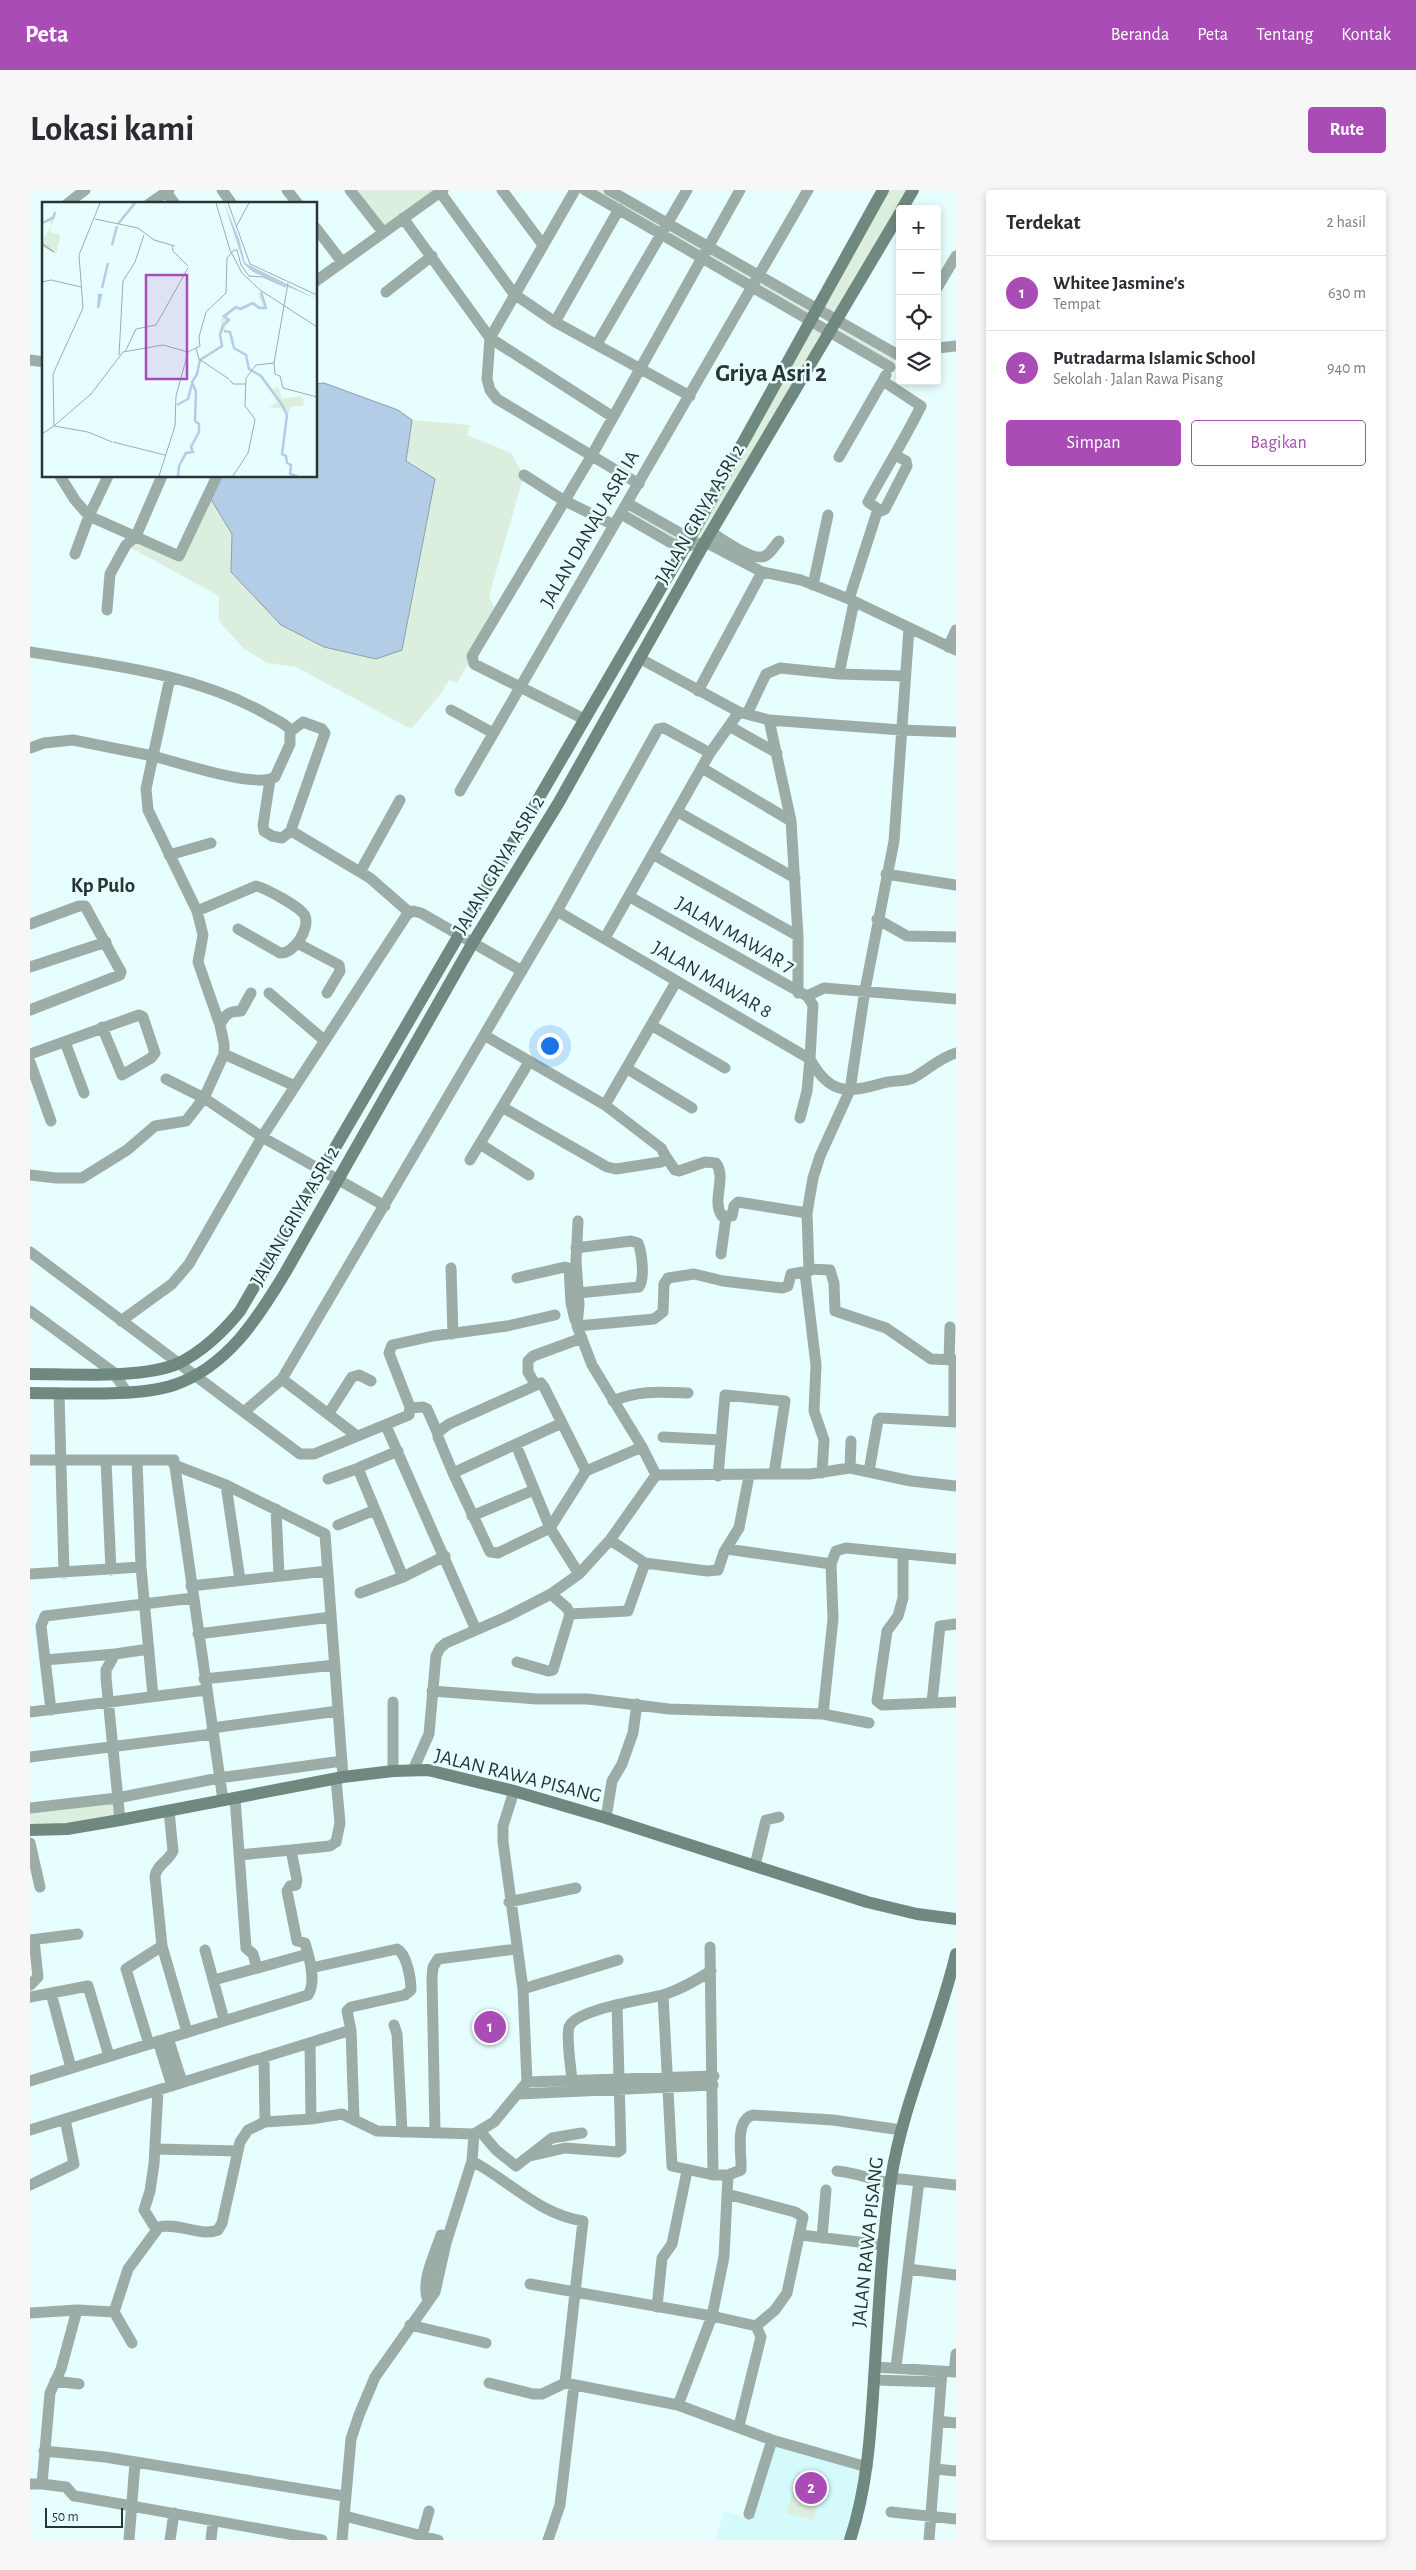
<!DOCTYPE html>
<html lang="id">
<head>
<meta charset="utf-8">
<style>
  body { margin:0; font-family:"Alegreya Sans",sans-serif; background:#f7f7f7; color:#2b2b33 }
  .controls { position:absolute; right:15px; top:15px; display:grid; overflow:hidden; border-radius:5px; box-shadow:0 2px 8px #0003 }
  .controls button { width:45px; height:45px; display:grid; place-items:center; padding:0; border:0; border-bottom:1px solid #e1e1e2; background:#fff; color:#2b2b33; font:25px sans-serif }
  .scale { position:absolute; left:15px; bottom:12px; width:78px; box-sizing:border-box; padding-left:5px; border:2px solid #293434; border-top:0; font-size:14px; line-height:18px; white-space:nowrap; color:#293434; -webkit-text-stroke:4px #e7feff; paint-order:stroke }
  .you { position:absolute; left:519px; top:855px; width:18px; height:18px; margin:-12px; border:4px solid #fff; border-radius:50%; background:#1a73e8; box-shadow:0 0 0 8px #1a73e833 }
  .badge { display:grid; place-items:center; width:32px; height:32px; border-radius:50%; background:#aa4cb6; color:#fff; font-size:16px; font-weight:700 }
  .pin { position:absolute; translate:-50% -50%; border:2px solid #fff; box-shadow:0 1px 5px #0006 }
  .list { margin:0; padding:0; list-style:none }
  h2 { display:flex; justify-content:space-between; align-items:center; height:65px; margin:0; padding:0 20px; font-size:21px }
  h2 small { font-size:16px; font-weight:400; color:#7c7c81 }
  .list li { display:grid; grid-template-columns:32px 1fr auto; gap:15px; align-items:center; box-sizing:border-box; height:75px; padding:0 20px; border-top:1px solid #e1e1e2 }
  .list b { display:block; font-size:19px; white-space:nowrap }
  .list p { margin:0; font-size:16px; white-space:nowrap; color:#7c7c81 }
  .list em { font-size:16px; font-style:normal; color:#7c7c81 }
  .actions { display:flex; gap:10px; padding:15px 20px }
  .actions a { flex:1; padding:11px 0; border:1px solid #aa4cb6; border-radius:5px; text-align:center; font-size:18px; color:#aa4cb6 }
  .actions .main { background:#aa4cb6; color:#fff }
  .icon { flex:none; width:28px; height:28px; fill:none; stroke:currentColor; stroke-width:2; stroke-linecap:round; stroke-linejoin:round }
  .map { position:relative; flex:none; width:926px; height:2350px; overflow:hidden; border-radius:5px }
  header { display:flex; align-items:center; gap:30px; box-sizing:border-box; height:70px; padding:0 25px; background:#aa4cb6; color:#fff }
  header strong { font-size:24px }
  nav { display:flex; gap:28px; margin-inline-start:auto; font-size:18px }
  .intro { display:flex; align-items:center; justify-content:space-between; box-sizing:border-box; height:120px; padding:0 30px }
  h1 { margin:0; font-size:35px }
  .button { padding:12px 22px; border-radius:5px; background:#aa4cb6; color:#fff; font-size:18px; font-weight:700 }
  main { display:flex; gap:30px; padding:0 30px }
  aside { flex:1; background:#fff; border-radius:5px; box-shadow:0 2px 8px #0003 }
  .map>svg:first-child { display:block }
</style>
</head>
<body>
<header>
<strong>Peta</strong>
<nav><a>Beranda</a><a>Peta</a><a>Tentang</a><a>Kontak</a></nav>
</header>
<div class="intro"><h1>Lokasi kami</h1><a class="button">Rute</a></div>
<main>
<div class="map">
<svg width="926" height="2350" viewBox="0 0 926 2350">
  <rect width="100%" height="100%" fill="#e7feff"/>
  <!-- built -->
  <path fill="#d4fafb" d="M 744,2253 L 836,2278 L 818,2350 L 686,2350 L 694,2321 L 721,2329 Z"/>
  <!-- green -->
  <path fill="#dceede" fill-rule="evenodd" d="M 320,0 L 412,0 L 353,42 Z
    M 555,0 L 579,0 L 786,117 L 853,0 L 883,0 L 807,129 L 868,165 L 860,177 L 799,143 L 675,352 L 655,357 L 591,324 L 597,313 L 650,343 L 654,356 L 779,129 ZM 787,117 L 807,129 L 799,142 L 780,129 Z
    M 382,230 L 440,235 L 437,245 L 481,263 L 494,285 L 459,406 L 467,424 L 427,493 L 419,490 L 410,505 L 381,539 L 266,477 L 237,473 L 213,458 L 189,431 L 189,406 L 96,355 L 106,346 L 149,365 L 179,306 L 202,344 L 201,382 L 372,459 L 405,289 L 376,271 Z
    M 87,1608 L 90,1630 L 0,1640 L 0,1617 Z
    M 767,2282 L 794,2288 L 784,2330 L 757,2323 Z"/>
  <!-- water -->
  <path fill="#b3cde7" stroke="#8a9fb1" d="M 294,193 L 368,220 L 382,230 L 376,271 L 405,289 L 372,460 L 346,469 L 294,457 L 251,435 L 201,382 L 202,344 L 179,306 L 187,286 L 286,286 L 286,194 Z"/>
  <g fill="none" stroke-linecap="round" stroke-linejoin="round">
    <!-- street -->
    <path stroke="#9cada7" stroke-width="11" d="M 192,0 L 202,14
      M 257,0 L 268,14
      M 320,0 L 353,42
      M 472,0 L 513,55
      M 545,0 L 460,148 L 457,189 L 460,200 L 467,209 L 609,294
      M 555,0 L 860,177
      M 579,0 L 868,165
      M 136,2 L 145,14
      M 410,2 L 484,104 L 525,132 L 660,206
      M 37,14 L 55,0
      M 119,14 L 139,0
      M 373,28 L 460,148 L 583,227
      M 286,38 L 312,72
      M 286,91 L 413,0
      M 907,98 L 926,66
      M 356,102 L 402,66
      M 525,132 L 589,19
      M 567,154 L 657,0
      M 907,158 L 926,156
      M 0,170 L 14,172
      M 853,191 L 891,216 C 875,249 855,280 838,312 L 851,321 L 855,319 L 877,276 L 876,271 L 865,265
      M 809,267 L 856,185
      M 494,285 L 533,310 L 584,335
      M 30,286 L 45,310 L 59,326 L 149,366 L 187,286
      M 597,313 L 650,343 L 655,357
      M 591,324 L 643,354 L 655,357 L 675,352 L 732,382 L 771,390 L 819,409 L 926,460
      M 681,342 C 692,349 723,372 735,366 C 741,363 745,355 749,351
      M 45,364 L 59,326 L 78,286
      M 783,395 L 798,325
      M 819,409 L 848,319
      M 77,420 L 80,384 L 96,355 L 106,346 L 132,286
      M 918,457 L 926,440
      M 0,462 C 80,475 170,484 241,527 C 247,530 256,534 260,540 L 260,554 L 245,587 C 226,599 147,572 123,566 L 140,488
      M 609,468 L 709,522 L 739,530 L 761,631 L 768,746 L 768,803
      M 809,484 L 875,486
      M 668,501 L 732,382
      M 421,520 L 463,543
      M 717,524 L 736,484 L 750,478 L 809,484 L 824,412
      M 554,529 L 444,474 L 442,466 L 562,265 L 710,0
      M 739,530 L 871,540 L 926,542
      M 699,536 L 747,563
      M 260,542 L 273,532 L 292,539 L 295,543 L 262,637 L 263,642 L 340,688 L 380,723
      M 0,558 L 14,553 L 43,550 L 123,566 L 116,599 L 118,620 L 167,721 L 173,745 L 168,772 L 190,835 L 194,854 L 194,864 L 174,908 L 156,931 L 125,936 L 97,960 L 52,988 L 26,988 L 0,985
      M 672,578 L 761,631
      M 240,590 L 233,635 L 234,641 L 242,646 L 252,648 L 262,640
      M 430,601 L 778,0
      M 648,622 L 765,688
      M 139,665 L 181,653
      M 624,665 L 768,746
      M 330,682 L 370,610
      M 856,684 L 926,695
      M 167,721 L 226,696 C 235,698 271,717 275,726 C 280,739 264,764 250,763 L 208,739
      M 527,721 L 780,869 L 783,815 L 777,806 L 600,707
      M 847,729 L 877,746 L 926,747
      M 0,734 L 49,716 L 55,716 L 91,782 L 90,785 L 0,820
      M 575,748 L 680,563 L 709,522
      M 267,753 L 309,775 L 310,781 L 297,803
      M 0,777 L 76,752
      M 239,803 L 294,850
      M 777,806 L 794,798 L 926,809
      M 190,835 C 195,824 200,821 211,821 L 221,803
      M 621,835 L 695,878
      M 454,845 L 575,915 L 631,958 L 636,967 L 631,972 L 586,979 L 577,977 L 472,917
      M 35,852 L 54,903
      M 0,864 L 109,825 L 113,827 L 125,863 L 121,868 L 92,885 L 72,837
      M 194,864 L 265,896
      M 780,869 C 799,904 817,904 853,893 C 863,890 874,892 883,888 C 898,880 909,868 926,863
      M 0,872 L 21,931
      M 596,878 L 662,918
      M 136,889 L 174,908 L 232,947 L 355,1016
      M 575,915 L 646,792
      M 770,928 L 777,901 L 780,869
      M 450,954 L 499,985
      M 636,967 L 645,980 L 649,981 L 675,972 L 686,973 C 697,988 681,1011 692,1026 L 702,1026 L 704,1016 L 708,1012 L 777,1023
      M 440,970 L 499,872
      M 546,1058 L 601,1051 L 608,1053 C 612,1063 615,1088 609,1097 L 548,1103
      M 0,1062 L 270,1264 L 284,1264 L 379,1225 L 380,1217 L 359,1163 L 362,1155 L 403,1146 L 477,1136 L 525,1125
      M 691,1064 L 696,1027
      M 421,1078 L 423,1144
      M 779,1079 L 800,1080 L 804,1093 L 805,1121 L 856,1138 L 901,1169 L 926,1170
      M 775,1083 L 786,1175 L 784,1221 L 794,1250 L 792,1283
      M 487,1088 L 535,1077 L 539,1078 L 541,1113 L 545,1130
      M 0,1121 L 83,1182 L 96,1201
      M 91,1131 L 142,1094 L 159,1074 L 232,947 L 378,723 L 383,721 L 391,723 L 492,781
      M 547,1136 L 624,1129 L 633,1122 L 634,1094 L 638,1088 L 664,1084 L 693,1091 L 752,1098 L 758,1096 L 761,1084 L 779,1081 L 777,1023 L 783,988 L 790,966 L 820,900 L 835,800 L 864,651 L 879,438
      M 919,1170 L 920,1137
      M 252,1189 L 327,1246
      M 505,1194 L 498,1182 L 498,1171 L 503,1166 L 552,1148
      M 29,1203 L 34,1383
      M 583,1211 C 608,1200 631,1202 658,1203
      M 380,1218 L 393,1217 L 397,1219 L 408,1244
      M 214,1222 L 252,1189 L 527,721 L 628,539 L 634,538 L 680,563
      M 299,1223 L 322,1187 L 329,1185 L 341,1191
      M 924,1232 L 924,1170
      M 532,1233 L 423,1283 L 408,1247 L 408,1242 L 419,1234 L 511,1193 L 514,1197 L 556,1281
      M 356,1236 L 446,1440
      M 633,1247 L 691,1250
      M 486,1255 L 520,1338 L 549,1384
      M 368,1261 L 330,1277 L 329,1281 L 373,1387
      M 0,1270 L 144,1270 L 193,1610
      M 107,1270 L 111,1377 L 123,1506
      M 76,1271 L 81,1380
      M 144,1275 L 196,1295 L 295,1344 L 313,1587
      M 820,1278 L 881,1291 L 926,1296
      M 839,1281 L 848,1230 L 850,1228 L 926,1232
      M 423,1283 L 460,1362 L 468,1363 L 520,1338 L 556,1281 L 612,1257
      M 744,1284 L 780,1284 L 820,1278 L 821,1251
      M 626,1285 L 744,1284 L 755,1211 L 695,1205 L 688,1286
      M 298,1289 L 329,1278
      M 196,1295 L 210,1390
      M 246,1319 L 249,1386
      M 442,1326 L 504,1300
      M 308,1335 L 345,1320
      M 580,1350 L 615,1373 L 677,1381 L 688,1380 L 694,1362 L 709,1338 L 719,1286
      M 697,1359 L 801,1374 L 806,1361 L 816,1358 L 926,1369
      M 873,1364 L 873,1408 L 868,1426 L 857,1441 L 847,1511 L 852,1515 L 926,1512
      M 0,1384 L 111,1377
      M 161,1396 L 297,1381
      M 330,1403 L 373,1387 L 415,1366
      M 540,1424 L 598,1421 L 615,1373
      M 168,1444 L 301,1427
      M 15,1470 L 85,1464
      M 487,1472 L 518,1481 L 523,1480 L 540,1424 L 537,1418 L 521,1404
      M 174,1489 L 305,1475
      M 402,1501 L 507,1509 L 558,1509 L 639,1519 L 793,1524 L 803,1429 L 801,1374
      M 902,1512 L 910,1436 L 926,1434
      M 21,1520 L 11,1436 L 15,1426 L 163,1408
      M 0,1522 L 176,1500
      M 793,1524 L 839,1533
      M 182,1538 L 308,1521
      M 0,1567 L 183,1544
      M 383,1580 L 399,1544 L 406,1466 L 410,1458 L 416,1453 L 476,1427 L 521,1404 L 549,1384 L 580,1350 L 626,1285 L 612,1257 L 562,1175 L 547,1136 L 549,1114 L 546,1071 L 548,1031
      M 363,1581 L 363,1512
      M 205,1608 L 216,1758 L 223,1764 L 227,1778
      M 0,1618 L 87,1608 L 189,1588 L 312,1571
      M 576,1628 L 582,1591 L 592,1574 L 603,1543 L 607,1514
      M 90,1630 L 76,1488 L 76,1480 L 85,1464 L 119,1459
      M 0,1653 L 10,1697
      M 209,1665 L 261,1660
      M 725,1675 L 736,1630 L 749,1627
      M 479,1712 L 546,1698
      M 0,1750 L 48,1744
      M 132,1756 L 125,1687 C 126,1675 138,1672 143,1661 L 139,1621
      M 680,1757 L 683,1985
      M 175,1760 L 194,1830
      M 281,1778 L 367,1759 C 377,1764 381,1789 381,1800 L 375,1805 L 321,1817 L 317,1821 L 321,1840 L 324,1929
      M 184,1790 L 278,1764
      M 0,1795 L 8,1787 L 4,1750
      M 493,1799 L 588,1770
      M 21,1803 L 41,1878
      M 633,1805 L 642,1976 L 683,1985 L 698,1985 L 694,2067 L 682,2126 L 648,2215
      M 0,1807 L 58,1796 L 79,1866
      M 364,1835 L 367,1844 L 372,1942
      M 138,1848 L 152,1892
      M 128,1851 L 142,1896
      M 280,1853 L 281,1929
      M 119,1854 L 96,1779 L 132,1756 L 157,1842
      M 234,1867 L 235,1932 L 281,1929 L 312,1924 L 347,1941 L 444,1944 L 464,1932 L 497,1892 L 493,1799 L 473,1652 L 473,1636 L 484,1601
      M 0,1891 L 278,1805 C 287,1792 279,1766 275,1753 L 267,1751 L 257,1701 L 260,1696 L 266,1695 L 267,1690 L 261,1660 L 300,1656 L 306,1652 L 310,1633 L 306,1589
      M 542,1891 C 541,1877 536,1849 539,1837 C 546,1818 618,1810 636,1804 C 653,1798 667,1790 681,1781
      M 497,1892 L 684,1886
      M 489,1904 L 683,1895
      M 0,1940 L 321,1840
      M 450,1941 L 466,1960 L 486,1976 L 522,1948 L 552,1943
      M 405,1942 L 402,1787 L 403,1777 L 408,1769 L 486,1759
      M 126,1959 L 208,1961
      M 500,1966 L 535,1958 L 588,1962 L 591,1960 L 587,1815
      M 442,1971 C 480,1991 508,2024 553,2031 L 535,2193 L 648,2215 L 742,2250 L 837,2277
      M 807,1981 C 828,1983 841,1990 861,1993
      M 698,1985 L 711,1980 C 712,1964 704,1930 723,1925 L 803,1930 L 871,1940
      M 861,1988 L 926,1995
      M 0,1995 L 44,1974 L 35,1929
      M 697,2004 L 765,2022 L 773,2027 L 757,2103 L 745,2120 L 726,2136
      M 126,2039 L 114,2020 L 120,2001 L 124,1974 L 128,1900
      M 771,2045 L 853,2055
      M 792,2048 L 796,2000
      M 878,2079 L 926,2085
      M 500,2094 L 682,2126 L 726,2136 L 731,2147 L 709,2236
      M 398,2111 C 390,2092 405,2064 411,2045
      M 627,2117 L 632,2068 L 642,2054 L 657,1981
      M 84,2122 L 102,2153
      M 0,2123 L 47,2120 L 84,2122 L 98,2079 L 129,2037 C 148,2032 169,2047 188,2040 L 192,2033 L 210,1952 L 218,1940 L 235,1932
      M 380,2135 L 456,2153
      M 845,2177 L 926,2182
      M 866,2177 L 889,1991
      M 924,2182 L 926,2164
      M 844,2190 L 911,2192
      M 25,2191 L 49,2194
      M 459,2193 L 503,2204 L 512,2204 L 535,2193
      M 908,2231 L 926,2233
      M 14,2261 L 75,2267 L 314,2306
      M 905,2279 L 926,2281
      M 0,2294 L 12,2294 L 20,2203 L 31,2179 L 47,2120
      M 12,2294 L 36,2297 L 44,2306 L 51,2307 L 292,2350
      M 861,2322 L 926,2329
      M 719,2324 L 742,2250
      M 315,2326 L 408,2350
      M 392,2346 L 399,2321
      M 99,2350 L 105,2273
      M 140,2350 L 144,2323
      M 181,2350 L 183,2331
      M 312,2350 L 321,2249 L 329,2225 L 345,2187 L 405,2102 L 416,2053 L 442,1971 L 444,1944
      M 518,2350 L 530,2315 L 544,2195
      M 899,2350 L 912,2181"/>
    <!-- secondary -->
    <path stroke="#6f8880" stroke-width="12" d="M 872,19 L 883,0
      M 0,1184 C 39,1184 115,1189 149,1173 C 173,1161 193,1142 210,1121 L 655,357 L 853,0
      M 0,1203 C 39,1203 109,1207 144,1195 C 197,1177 228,1128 255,1083 L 442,754 L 529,612 L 675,352 L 870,23
      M 0,1640 L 37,1639 L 90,1630 L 313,1587 L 363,1581 L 398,1580 L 484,1601 L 576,1628 L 837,1712 L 887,1724 L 926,1729
      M 820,2350 C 839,2293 841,2234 845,2174 C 849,2112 852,2051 861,1989 C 873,1912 908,1840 926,1764"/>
  </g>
  <g text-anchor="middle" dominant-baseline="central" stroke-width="5" stroke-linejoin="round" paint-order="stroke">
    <!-- street labels -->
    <g font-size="20" fill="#293434" stroke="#e7feff">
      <text transform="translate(670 324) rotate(-60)">JALAN GRIYA ASRI 2</text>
      <text transform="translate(560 339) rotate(-60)">JALAN DANAU ASRI IA</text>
      <text transform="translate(469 675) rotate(-59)">JALAN GRIYA ASRI 2</text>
      <text transform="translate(705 745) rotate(30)">JALAN MAWAR 7</text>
      <text transform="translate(682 790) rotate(30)">JALAN MAWAR 8</text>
      <text transform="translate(265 1026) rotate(-60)">JALAN GRIYA ASRI 2</text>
      <text transform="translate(488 1586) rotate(14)">JALAN RAWA PISANG</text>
      <text transform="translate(838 2052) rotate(-84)">JALAN RAWA PISANG</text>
    </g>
    <!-- neighbourhood labels -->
    <g font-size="21" font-weight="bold" fill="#293434" stroke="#e7feff">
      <text x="73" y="695">Kp Pulo</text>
    </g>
    <!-- district labels -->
    <g font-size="25" font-weight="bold" fill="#293434" stroke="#e7feff">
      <text x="741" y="183">Griya Asri 2</text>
    </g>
  </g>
  <!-- overview -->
  <g transform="translate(12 12)">
    <rect width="275" height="275" fill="#e7feff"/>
    <path d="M 15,9 L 8,30 L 17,32 L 18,37 L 14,52 L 0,43 L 0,39 L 10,23 L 6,18 ZM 219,89 L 223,107 L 209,103 L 199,108 L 195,107 L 184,115 L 188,118 L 182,128 L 188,130 L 190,139 L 188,130 L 180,129 L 179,115 L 194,104 L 200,106 L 208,100 L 221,105 L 216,94 ZM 236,184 L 240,197 L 258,194 L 262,197 L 261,204 L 250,204 L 245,213 L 241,207 L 227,205 L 236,200 L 231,187 Z" fill="#dceede"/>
    <path d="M 182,1 L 197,37 L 203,61 L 275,97 L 211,70 L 202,62 Z" fill="#b3cde7"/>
    <path fill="none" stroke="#b3cde7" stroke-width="2.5" d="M 0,21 L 11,16 L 13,10M 76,22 L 93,1M 70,43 L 75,24M 60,86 L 66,61M 57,93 L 59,93 L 56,106 L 57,98 ZM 182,129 L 188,130 L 192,146 L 204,153 L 207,167 L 219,174 L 240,203 L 245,213 L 240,252 L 244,254 L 245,261 L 249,263 L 248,272 L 255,274M 135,203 L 146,197 L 150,182M 136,274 L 137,264 L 144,251 L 151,250 L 149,245 L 157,230 L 157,222 L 153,219 L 154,190 L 150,180 L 155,172 L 158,158 L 180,144 L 178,133 L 181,123 L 187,118 L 182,114 L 194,105 L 198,107 L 211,101 L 217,106 L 224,106 L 219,90"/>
    <path fill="none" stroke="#9badae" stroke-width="1" d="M 174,1 L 188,48 L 200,71 L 218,88 L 275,125M 186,1 L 208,62 L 275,93M 53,17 L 96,26 L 112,38 L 133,44M 194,25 L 207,1M 0,41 L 12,50 L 0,43M 130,44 L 131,49 L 146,64M 0,80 L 9,78 L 39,85M 154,146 L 157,157 L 187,177M 83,150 L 94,127 L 114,123 L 146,66M 146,150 L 158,144 L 157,135 L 164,110 L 184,91 L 185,56 L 192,48 L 195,48 L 199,63 L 207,74 L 221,75 L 244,85M 77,153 L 81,79 L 93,60 L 102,33M 232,161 L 233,172 L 238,174 L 241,186 L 275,195M 188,178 L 191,182 L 204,182M 13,223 L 49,192 L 81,150 L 121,143 L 146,150M 12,224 L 46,230 L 70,240M 0,232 L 12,224 L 11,172 L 41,106 L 37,53 L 58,1M 71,240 L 123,253M 117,274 L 133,224 L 134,194 L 146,150M 191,274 L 206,251 L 212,223 L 213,217 L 203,204 L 204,176 L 214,163 L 232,161 L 246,81"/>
    <path fill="#aa4cb6" fill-opacity="0.15" stroke="#aa4cb6" stroke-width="2.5" d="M 104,73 L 145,73 L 145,177 L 104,177 Z"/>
    <rect width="275" height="275" fill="none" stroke="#293434" stroke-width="2.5"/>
  </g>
</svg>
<div class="controls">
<button>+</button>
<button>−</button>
<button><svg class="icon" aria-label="locate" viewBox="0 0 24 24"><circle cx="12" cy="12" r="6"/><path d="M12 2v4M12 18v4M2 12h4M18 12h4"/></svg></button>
<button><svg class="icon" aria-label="layers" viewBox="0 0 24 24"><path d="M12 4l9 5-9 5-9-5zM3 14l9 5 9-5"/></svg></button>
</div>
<div class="scale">50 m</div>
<div class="you"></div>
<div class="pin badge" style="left:460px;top:1837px">1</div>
<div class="pin badge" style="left:781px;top:2298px">2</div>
</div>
<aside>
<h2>Terdekat<small>2 hasil</small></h2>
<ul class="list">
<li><span class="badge">1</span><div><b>Whitee Jasmine's</b><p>Tempat</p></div><em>630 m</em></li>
<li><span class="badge">2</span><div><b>Putradarma Islamic School</b><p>Sekolah · Jalan Rawa Pisang</p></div><em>940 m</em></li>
</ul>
<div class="actions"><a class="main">Simpan</a><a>Bagikan</a></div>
</aside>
</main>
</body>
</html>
